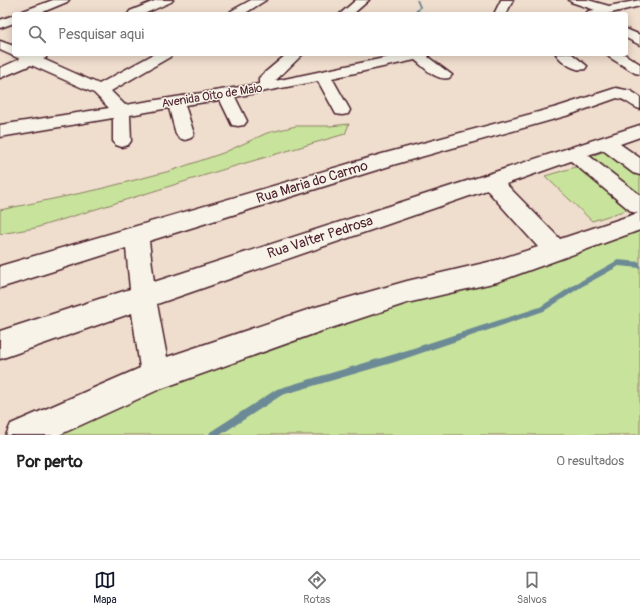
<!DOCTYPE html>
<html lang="pt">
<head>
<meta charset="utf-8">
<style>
  body { margin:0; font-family:Pangolin,sans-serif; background:#f2f2f2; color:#222 }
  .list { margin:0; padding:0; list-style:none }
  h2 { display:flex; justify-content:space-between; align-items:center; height:52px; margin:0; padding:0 16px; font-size:17px }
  h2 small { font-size:13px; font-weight:400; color:#767676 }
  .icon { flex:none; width:22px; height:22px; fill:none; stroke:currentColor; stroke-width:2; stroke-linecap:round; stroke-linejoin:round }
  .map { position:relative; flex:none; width:640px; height:435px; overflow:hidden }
  .search { position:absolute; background:#fff; box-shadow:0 2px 10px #0003; left:12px; right:12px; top:12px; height:44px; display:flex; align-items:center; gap:10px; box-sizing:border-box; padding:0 14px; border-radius:4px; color:#767676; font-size:15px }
  .sheet { height:124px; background:#fff }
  nav { display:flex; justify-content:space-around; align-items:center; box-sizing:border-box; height:56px; border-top:1px solid #e0e0e0; background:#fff; font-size:11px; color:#767676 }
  nav a { display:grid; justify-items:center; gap:2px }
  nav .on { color:#111827 }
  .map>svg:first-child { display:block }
</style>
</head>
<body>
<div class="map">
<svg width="640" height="435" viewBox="0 0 640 435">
  <rect width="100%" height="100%" fill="#efddcd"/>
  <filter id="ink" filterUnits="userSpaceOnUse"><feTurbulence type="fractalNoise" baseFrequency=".025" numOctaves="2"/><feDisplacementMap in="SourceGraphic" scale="8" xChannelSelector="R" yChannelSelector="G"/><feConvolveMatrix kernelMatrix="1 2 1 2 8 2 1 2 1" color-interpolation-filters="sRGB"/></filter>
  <g filter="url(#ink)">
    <!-- green -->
    <path fill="#c8e39b" stroke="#898163" d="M 349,124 L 345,134 L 225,169 L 35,228 L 0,234 L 0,210 L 96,190 L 170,171 L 223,153 L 267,133 L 296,126 L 330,126 Z
      M 608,150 L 640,173 L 640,199 L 586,158 Z
      M 579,166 L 630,209 L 592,221 L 545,176 Z
      M 640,231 L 640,435 L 48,435 L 125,402 L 435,292 L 492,279 L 542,266 Z"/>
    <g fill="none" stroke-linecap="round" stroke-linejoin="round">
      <!-- stream -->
      <path fill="#6c8a96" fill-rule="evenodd" d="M 416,0 L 418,0 L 421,7 L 417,14 L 413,14 L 419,7 Z
        M 618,260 L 640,262 L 640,268 L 619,266 L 581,287 L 544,311 L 395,362 L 282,395 L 220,435 L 209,435 L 210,432 L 277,389 L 395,354 L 540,307 L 577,283 Z"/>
      <defs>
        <path id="minor" d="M 53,0 L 69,0 L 67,2 L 38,14 L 21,14 L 23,11 Z
          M 157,0 L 173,0 L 171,2 L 144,14 L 128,14 L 130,11 Z
          M 251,0 L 266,0 L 244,14 L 229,14 L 231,11 Z
          M 356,0 L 369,0 L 353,14 L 340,14 Z
          M 501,0 L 513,0 L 506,14 L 494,14 Z
          M 569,0 L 588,0 L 609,6 L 640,0 L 640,6 L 607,14 L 586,14 L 588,11 L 595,10 L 571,2 Z
          M 14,15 L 14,23 L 0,28 L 0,20 Z
          M 626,29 L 640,35 L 640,45 L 626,38 Z
          M 0,41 L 14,46 L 14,54 L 47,54 L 46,58 L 43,59 L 99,84 L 154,54 L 172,54 L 170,57 L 111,91 L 125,105 L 259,84 L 259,78 L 262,75 L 287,54 L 303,54 L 275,81 L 403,54 L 430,54 L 428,57 L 452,75 L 449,78 C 436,81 425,68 415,60 L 332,78 L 350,110 L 348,114 L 342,115 L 336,114 L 318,81 L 235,97 L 247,121 L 244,125 L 238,126 L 232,125 L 220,100 L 185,105 L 194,134 L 191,138 L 185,140 L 179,138 L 176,134 L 169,108 L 130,115 L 131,141 L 128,145 L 122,147 L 116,145 L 113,141 L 113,118 L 0,137 L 0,125 L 109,108 L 94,93 L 31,65 L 0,78 L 0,68 L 20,59 L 0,50 Z
          M 556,54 L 572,54 L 587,66 L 585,69 C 575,72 562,62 556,54 Z
          M 607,54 L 624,54 L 640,64 L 640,74 L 635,73 L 609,57 Z
          M 616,88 L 631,91 L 640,97 L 640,109 C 632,107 626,99 617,98 L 569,115 L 396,164 L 149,241 L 154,282 L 640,125 L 640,137 L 620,144 L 640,158 L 640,175 L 633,173 L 603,150 L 588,155 L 640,195 L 640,230 L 497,282 L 407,303 L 316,333 L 160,389 L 59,435 L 6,435 L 11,424 L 140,368 L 132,313 L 0,359 L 0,331 L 130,289 L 126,248 L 0,288 L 0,266 L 382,154 L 557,107 ZM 571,161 L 632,212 L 638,213 L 560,239 L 506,184 ZM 487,190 L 538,247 L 497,260 L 407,281 L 316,307 L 167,357 L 157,304 Z"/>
      </defs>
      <!-- minor casing -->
      <use href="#minor" stroke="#4a1f2b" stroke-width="3"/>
      <!-- minor -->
      <use href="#minor" fill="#f7f3e8" fill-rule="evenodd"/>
    </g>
  </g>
  <g text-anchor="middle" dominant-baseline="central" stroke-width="3" stroke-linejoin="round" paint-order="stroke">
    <!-- far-street labels -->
    <g font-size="12" fill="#4a1f2b" stroke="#f7f3e8">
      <text transform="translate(212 96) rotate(-9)">Avenida Oito de Maio</text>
    </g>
    <!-- street labels -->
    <g font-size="14" fill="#4a1f2b" stroke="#f7f3e8">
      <text transform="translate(312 182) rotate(-17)">Rua Maria do Carmo</text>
      <text transform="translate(320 237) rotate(-18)">Rua Valter Pedrosa</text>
    </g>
  </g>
</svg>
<div class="search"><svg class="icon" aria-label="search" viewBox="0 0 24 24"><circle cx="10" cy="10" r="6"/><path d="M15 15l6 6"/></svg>Pesquisar aqui</div>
</div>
<section class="sheet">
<h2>Por perto<small>0 resultados</small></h2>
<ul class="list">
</ul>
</section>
<nav>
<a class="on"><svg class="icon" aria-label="map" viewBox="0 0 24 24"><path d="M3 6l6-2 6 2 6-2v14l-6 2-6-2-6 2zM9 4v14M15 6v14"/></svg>Mapa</a>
<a><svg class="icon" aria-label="directions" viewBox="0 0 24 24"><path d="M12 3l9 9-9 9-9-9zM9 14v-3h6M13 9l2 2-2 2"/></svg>Rotas</a>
<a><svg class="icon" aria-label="saved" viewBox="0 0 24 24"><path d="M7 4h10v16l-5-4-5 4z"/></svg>Salvos</a>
</nav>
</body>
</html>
